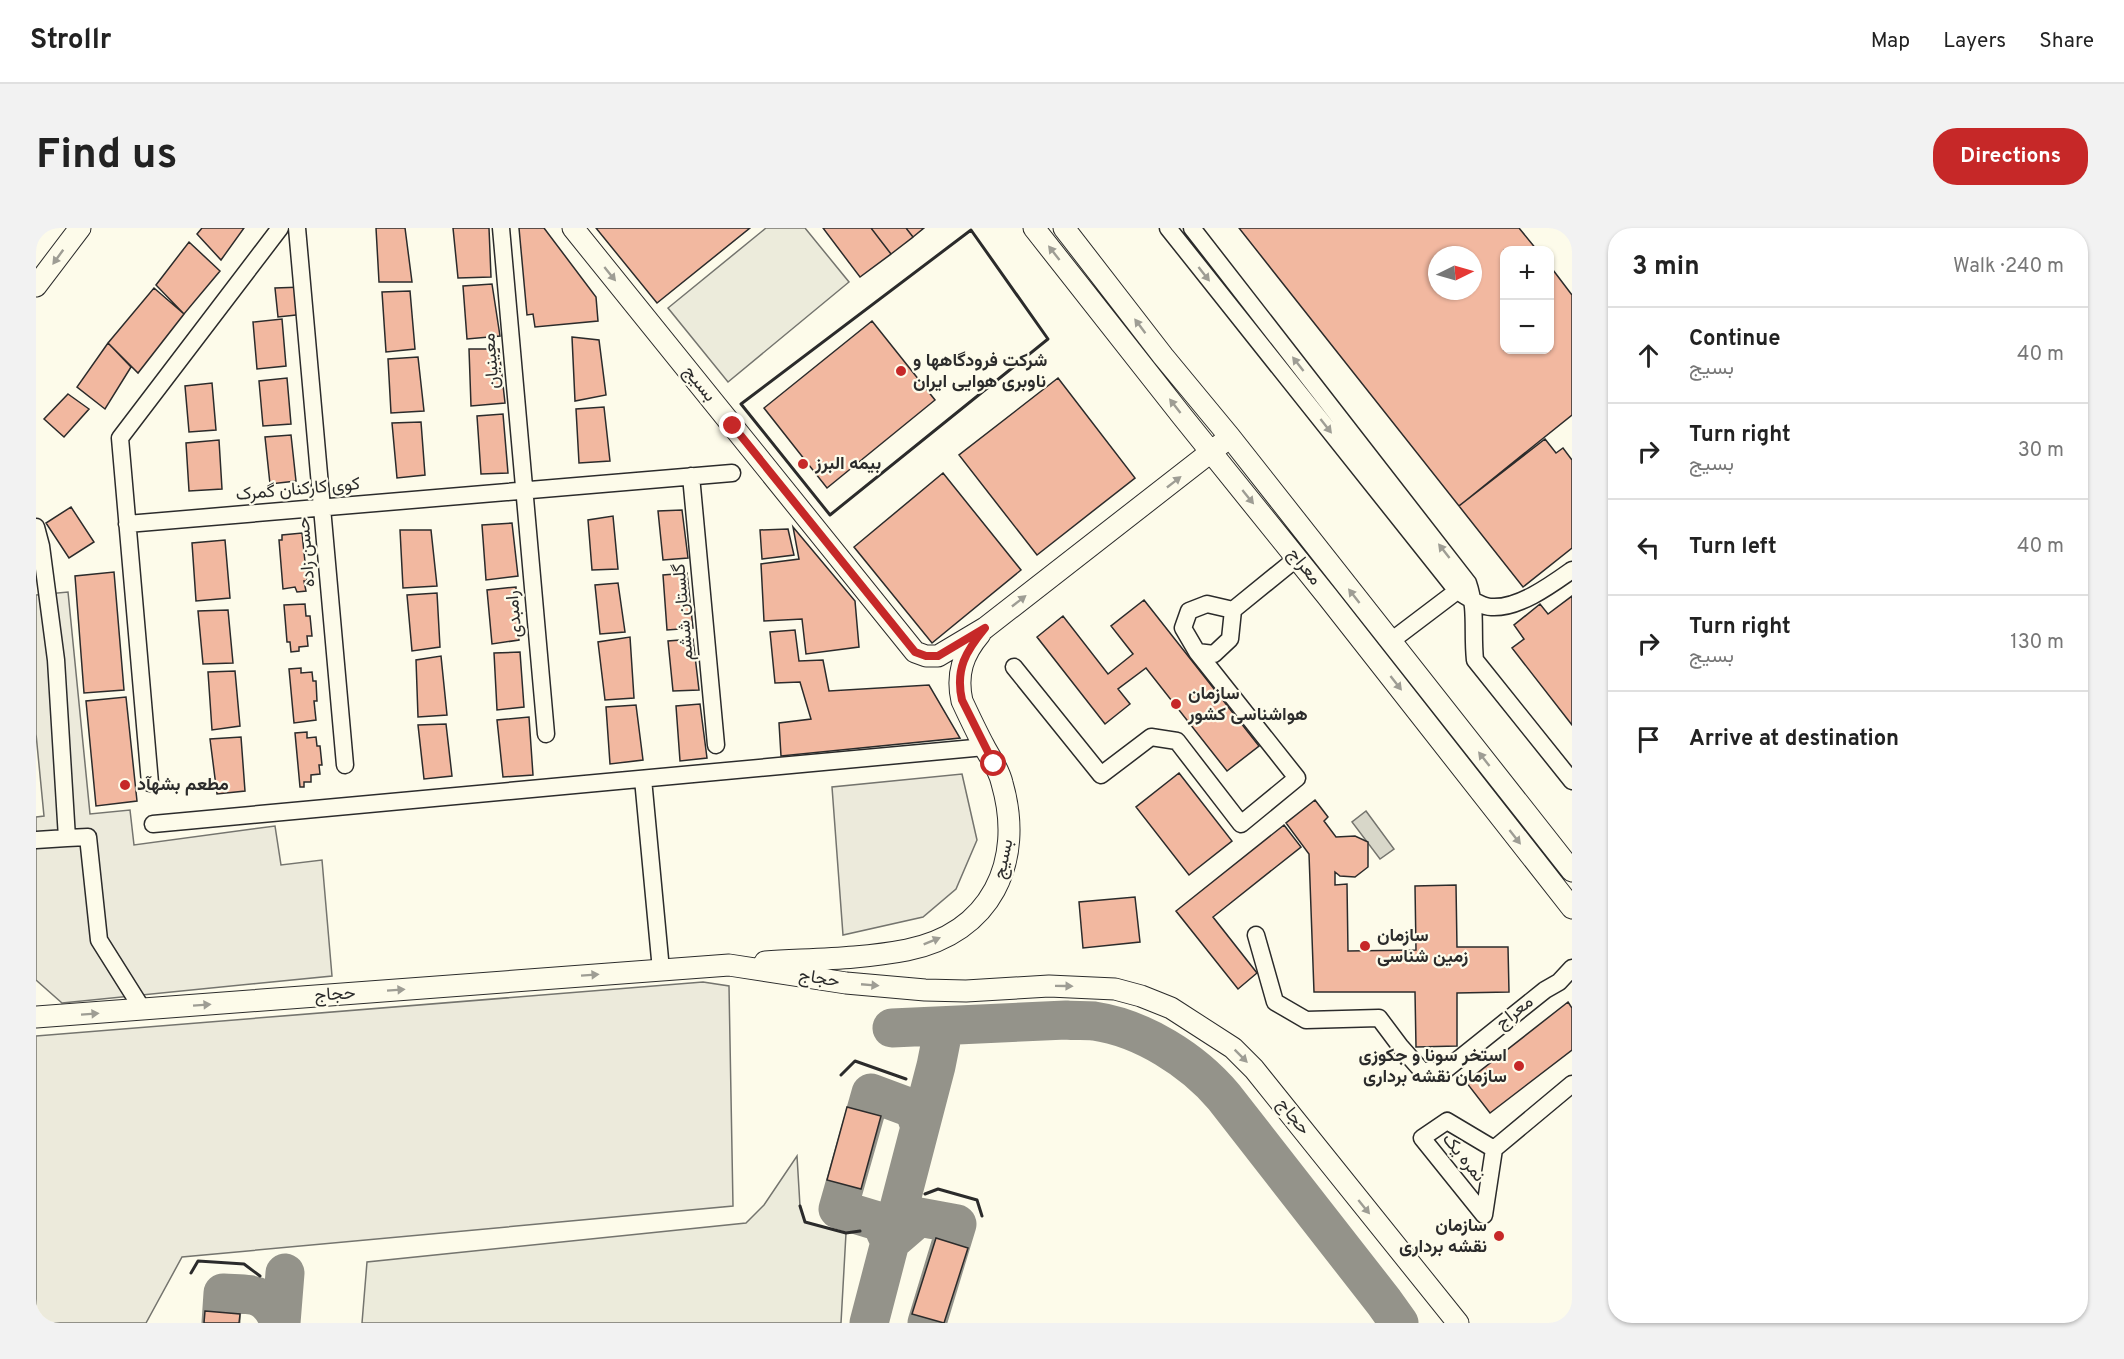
<!DOCTYPE html>
<html lang="en">
<head>
<meta charset="utf-8">
<style>
  body { margin:0; font-family:Overpass,Vazirmatn,sans-serif; background:#f2f2f2; color:#222 }
  .controls { position:absolute; right:18px; top:18px; display:grid; overflow:hidden; border-radius:12px; box-shadow:0 2px 4px #0004 }
  .controls button { width:54px; height:54px; display:grid; place-items:center; padding:0; border:0; border-bottom:2px solid #e0e0e0; background:#fff; color:#222; font:30px sans-serif }
  .compass { position:absolute; left:1392px; top:18px; width:54px; height:54px; border-radius:50%; background:#fff; box-shadow:0 2px 4px #0004; rotate:85deg }
  .stop { position:absolute; width:18px; height:18px; margin:-14px; border:4px solid #c62828; border-radius:50%; background:#fff }
  .stop.end { background:#c62828; border-color:#fff; box-shadow:0 2px 6px #0008 }
  .list { margin:0; padding:0; list-style:none }
  h2 { display:flex; justify-content:space-between; align-items:center; height:78px; margin:0; padding:0 24px; font-size:26px }
  h2 small { font-size:20px; font-weight:400; color:#767676 }
  .list li { display:grid; grid-template-columns:39px 1fr auto; gap:18px; align-items:center; box-sizing:border-box; height:96px; padding:0 24px; border-top:2px solid #e0e0e0 }
  .list b { display:block; font-size:22px; white-space:nowrap }
  .list p { margin:0; font-size:20px; white-space:nowrap; color:#767676 }
  .list em { font-size:20px; font-style:normal; color:#767676 }
  .icon { flex:none; width:33px; height:33px; fill:none; stroke:currentColor; stroke-width:2; stroke-linecap:round; stroke-linejoin:round }
  .map { position:relative; flex:none; width:1536px; height:1095px; overflow:hidden; border-radius:24px }
  header { display:flex; align-items:center; gap:36px; box-sizing:border-box; height:84px; padding:0 30px; background:#fff; border-bottom:2px solid #e0e0e0 }
  header strong { font-size:28px }
  nav { display:flex; gap:33px; margin-inline-start:auto; font-size:21px }
  .intro { display:flex; align-items:center; justify-content:space-between; box-sizing:border-box; height:144px; padding:0 36px }
  h1 { margin:0; font-size:42px }
  .button { padding:15px 27px; border-radius:24px; background:#c62828; color:#fff; font-size:21px; font-weight:700 }
  main { display:flex; gap:36px; padding:0 36px }
  aside { flex:1; background:#fff; border-radius:24px; box-shadow:0 2px 4px #0004 }
  .map>svg:first-child { display:block }
</style>
</head>
<body>
<header>
<strong>Strollr</strong>
<nav><a>Map</a><a>Layers</a><a>Share</a></nav>
</header>
<div class="intro"><h1>Find us</h1><a class="button">Directions</a></div>
<main>
<div class="map">
<svg width="1536" height="1095" viewBox="0 0 1536 1095">
  <rect width="100%" height="100%" fill="#fdfbea"/>
  <!-- green -->
  <path fill="#ecebdb" stroke="#74746e" stroke-width="1.5" d="M 730,0 L 769,0 L 813,54 L 692,154 L 632,80 Z
    M 761,928 L 764,978 L 769,994 L 810,1005 L 805,1095 L 326,1095 L 331,1034 L 710,995 L 728,977 Z"/>
  <!-- parking -->
  <path fill="#eceadb" stroke="#74746e" stroke-width="1.5" d="M 32,364 L 54,586 L 94,582 L 98,617 L 239,598 L 245,637 L 286,632 L 296,748 L 26,775 L 0,752 L 0,589 L 8,588 L 0,506 L 0,367 Z
    M 926,546 L 941,612 L 920,661 L 887,689 L 807,707 L 796,559 Z
    M 667,754 L 693,758 L 697,978 L 146,1029 L 110,1095 L 0,1095 L 0,808 Z"/>
  <!-- water -->
  <path fill="#d8d7c9" stroke="#74746e" stroke-width="1.5" d="M 1330,583 L 1358,621 L 1344,631 L 1316,594 Z"/>
  <g fill="none" stroke-linecap="round" stroke-linejoin="round">
    <!-- taxiway -->
    <path stroke="#94938a" stroke-width="39" d="M 856,800 L 1030,792 C 1039,793 1049,792 1058,793 C 1106,800 1157,832 1188,869 L 1348,1074 L 1363,1095
      M 884,899 L 878,881 L 835,865 L 802,981 L 845,994 L 854,1014 L 883,989 L 921,996 L 891,1095
      M 185,1095 L 187,1065 C 218,1067 230,1063 244,1095
      M 245,1095 L 249,1045
      M 833,1095 L 900,838 L 908,798"/>
  </g>
  <!-- building -->
  <path fill="#f2b8a0" stroke="#2b2b2b" stroke-width="1.5" fill-rule="evenodd" d="M 166,0 L 208,0 L 185,32 L 161,6 Z
    M 340,0 L 369,0 L 376,54 L 343,54 Z
    M 417,0 L 453,0 L 455,49 L 422,50 Z
    M 483,0 L 508,0 L 560,69 L 562,93 L 499,99 L 497,86 L 491,87 Z
    M 560,0 L 714,0 L 621,75 Z
    M 787,0 L 835,0 L 855,26 L 824,49 Z
    M 835,0 L 870,0 L 877,9 L 855,26 Z
    M 870,0 L 888,0 L 877,9 Z
    M 1203,0 L 1483,0 L 1501,22 L 1468,22 L 1468,122 L 1514,122 L 1514,38 L 1536,67 L 1536,187 L 1423,278 ZM 1401,27 L 1437,27 L 1437,63 L 1401,63 Z
    M 153,14 L 184,43 L 148,86 L 120,57 Z
    M 456,56 L 464,108 L 431,111 L 427,58 Z
    M 267,59 L 269,86 L 242,89 L 239,60 Z
    M 118,60 L 148,86 L 102,145 L 72,115 Z
    M 374,63 L 379,121 L 350,124 L 346,64 Z
    M 246,91 L 250,138 L 221,141 L 217,94 Z
    M 836,93 L 899,172 L 791,260 L 728,180 Z
    M 536,109 L 563,112 L 570,167 L 539,173 Z
    M 72,115 L 95,139 L 69,181 L 41,159 Z
    M 433,121 L 463,121 L 469,175 L 435,178 Z
    M 382,129 L 388,183 L 355,185 L 352,131 Z
    M 251,150 L 255,196 L 227,198 L 223,153 Z
    M 1022,150 L 1099,250 L 1001,327 L 923,227 Z
    M 176,155 L 180,202 L 153,204 L 149,158 Z
    M 32,166 L 53,181 L 28,209 L 8,191 Z
    M 568,179 L 574,233 L 543,235 L 540,181 Z
    M 467,186 L 472,245 L 445,246 L 441,188 Z
    M 385,194 L 389,247 L 361,250 L 356,195 Z
    M 255,207 L 260,253 L 234,256 L 229,209 Z
    M 1509,211 L 1520,225 L 1527,220 L 1536,232 L 1536,320 L 1487,359 L 1423,278 Z
    M 183,212 L 186,261 L 153,263 L 150,215 Z
    M 907,245 L 985,342 L 896,415 L 818,319 Z
    M 35,279 L 58,314 L 33,330 L 10,295 Z
    M 646,282 L 652,330 L 627,332 L 622,283 Z
    M 577,288 L 582,341 L 556,342 L 552,292 Z
    M 476,295 L 482,348 L 450,352 L 446,297 Z
    M 757,299 L 819,373 L 823,419 L 770,426 L 766,391 L 728,393 L 725,336 L 763,331 Z
    M 752,301 L 758,327 L 726,331 L 724,302 Z
    M 364,302 L 395,302 L 401,358 L 367,360 Z
    M 266,305 L 271,353 L 268,353 L 270,363 L 261,364 L 259,359 L 247,361 L 243,312 L 246,312 L 246,307 Z
    M 189,312 L 194,370 L 160,373 L 156,315 Z
    M 78,344 L 88,462 L 48,465 L 39,348 Z
    M 651,345 L 657,400 L 631,402 L 627,347 Z
    M 582,355 L 589,404 L 564,406 L 559,357 Z
    M 480,359 L 483,412 L 456,416 L 451,362 Z
    M 401,365 L 404,419 L 376,423 L 371,367 Z
    M 1536,368 L 1536,497 L 1476,420 L 1488,411 L 1478,397 L 1504,376 L 1512,386 Z
    M 1108,372 L 1223,518 L 1191,543 L 1110,440 L 1082,461 L 1094,476 L 1069,496 L 1001,409 L 1027,388 L 1072,446 L 1097,426 L 1075,398 Z
    M 269,376 L 270,388 L 274,388 L 276,408 L 271,408 L 272,418 L 263,419 L 263,423 L 255,424 L 254,414 L 251,414 L 248,377 Z
    M 192,382 L 197,435 L 167,436 L 162,383 Z
    M 759,402 L 763,433 L 787,432 L 793,463 L 893,457 L 924,510 L 745,528 L 743,495 L 775,491 L 764,454 L 739,455 L 734,404 Z
    M 594,409 L 598,470 L 569,472 L 562,414 Z
    M 657,411 L 663,462 L 637,463 L 632,413 Z
    M 484,424 L 488,479 L 461,482 L 458,425 Z
    M 405,428 L 411,487 L 382,489 L 380,432 Z
    M 265,440 L 265,445 L 276,444 L 277,453 L 280,453 L 281,473 L 278,473 L 280,492 L 258,495 L 253,441 Z
    M 199,443 L 204,498 L 176,502 L 172,444 Z
    M 90,469 L 101,573 L 60,578 L 50,473 Z
    M 664,476 L 671,530 L 644,533 L 640,478 Z
    M 600,477 L 607,532 L 574,536 L 570,479 Z
    M 493,489 L 497,547 L 467,549 L 461,492 Z
    M 410,496 L 416,548 L 388,551 L 382,497 Z
    M 271,504 L 271,510 L 280,509 L 281,518 L 284,518 L 286,537 L 283,537 L 284,546 L 275,547 L 275,554 L 268,554 L 268,559 L 264,559 L 259,505 Z
    M 205,509 L 209,563 L 181,566 L 174,511 Z
    M 1143,545 L 1196,613 L 1153,647 L 1100,579 Z
    M 1279,572 L 1292,589 L 1288,593 L 1300,609 L 1319,608 L 1332,614 L 1332,639 L 1319,649 L 1304,648 L 1299,644 L 1299,657 L 1311,656 L 1312,723 L 1380,722 L 1379,658 L 1420,657 L 1421,719 L 1472,719 L 1473,764 L 1421,765 L 1421,818 L 1380,819 L 1379,764 L 1278,764 L 1273,626 L 1250,595 Z
    M 1248,597 L 1265,619 L 1177,689 L 1221,745 L 1202,761 L 1140,683 Z
    M 1099,669 L 1104,714 L 1047,720 L 1043,674 Z
    M 1532,774 L 1536,780 L 1536,822 L 1454,885 L 1430,854 Z
    M 811,879 L 845,888 L 825,961 L 791,952 Z
    M 900,1010 L 932,1020 L 908,1095 L 876,1086 Z
    M 169,1083 L 204,1086 L 203,1095 L 168,1095 Z"/>
  <g fill="none" stroke-linecap="round" stroke-linejoin="round">
    <defs>
      <path id="minor" d="M 261,0 L 309,537
        M 465,0 L 510,506
        M 1132,0 L 1421,363 C 1430,368 1445,379 1455,379 C 1482,381 1515,357 1536,342
        M 1156,0 L 1432,355 C 1441,381 1436,404 1439,432 L 1536,553
        M 655,248 L 680,517
        M 91,296 L 696,245
        M 0,299 L 5,318 L 20,432 L 31,610 L 52,609 L 63,712 L 107,782
        M 1197,382 L 1171,376 L 1153,383 L 1147,400 L 1161,424 L 1178,426 L 1194,411 L 1197,382 L 1261,330
        M 1355,413 L 1421,363
        M 978,439 L 1065,547 L 1115,509 L 1141,513 L 1205,596 L 1261,550 L 1161,424
        M 607,551 L 625,742
        M 114,555 L 84,210 L 244,0
        M 117,596 L 949,519
        M 0,612 L 31,610
        M 1220,707 L 1239,774 L 1270,792 L 1343,790 L 1364,818 L 1386,843 L 1408,843 L 1509,762 L 1523,754 L 1536,740
        M 1458,921 L 1411,893 L 1386,910 L 1448,987 L 1458,921 L 1536,856"/>
      <path id="major" d="M 537,0 L 879,424 L 890,428 L 902,428 L 949,400 L 1194,209
        M 998,0 L 1146,188 L 1291,368 L 1536,680
        M 1028,0 L 1127,128 L 1194,209 L 1536,643
        M 0,58 L 44,0
        M 729,734 C 776,731 825,731 871,722 C 955,705 989,634 966,555 C 963,541 954,530 948,518 C 940,503 933,488 926,473 C 920,446 927,426 944,406
        M 0,789 L 693,737 L 810,755 L 889,762 L 930,763 L 1013,758 L 1079,761 L 1105,768 L 1135,780 L 1197,820 L 1218,841 L 1422,1095"/>
    </defs>
    <!-- minor casing -->
    <use href="#minor" stroke="#2b2b2b" stroke-width="19"/>
    <!-- major casing -->
    <use href="#major" stroke="#2b2b2b" stroke-width="23"/>
    <!-- minor -->
    <use href="#minor" stroke="#fdfbea" stroke-width="16"/>
    <!-- major -->
    <use href="#major" stroke="#fdfbea" stroke-width="21"/>
    <!-- wall -->
    <path stroke="#2b2b2b" stroke-width="3" d="M 935,2 L 1012,111 L 794,287 L 705,176 Z
      M 805,847 L 819,833 L 870,851
      M 889,966 L 902,961 L 941,972 L 946,988
      M 764,978 L 769,994 L 810,1005 L 824,1003
      M 155,1045 L 162,1033 L 208,1036 L 224,1048"/>
  </g>
  <!-- one-way arrows -->
  <defs><path id="oneway-solid" d="M-6-.8H1V-3.2L6.5 0L1 3.2V.8H-6Z" transform="scale(1.5)"/></defs>
  <g fill="#9e9d94">
    <use href="#oneway-solid" transform="translate(1018 25) rotate(-128)"/>
    <use href="#oneway-solid" transform="translate(22 29) rotate(126)"/>
    <use href="#oneway-solid" transform="translate(574 46) rotate(51)"/>
    <use href="#oneway-solid" transform="translate(1168 46) rotate(52)"/>
    <use href="#oneway-solid" transform="translate(1104 98) rotate(-127)"/>
    <use href="#oneway-solid" transform="translate(1262 136) rotate(-128)"/>
    <use href="#oneway-solid" transform="translate(1139 178) rotate(-128)"/>
    <use href="#oneway-solid" transform="translate(1290 198) rotate(52)"/>
    <use href="#oneway-solid" transform="translate(1138 254) rotate(-38)"/>
    <use href="#oneway-solid" transform="translate(1212 269) rotate(51)"/>
    <use href="#oneway-solid" transform="translate(1408 323) rotate(-128)"/>
    <use href="#oneway-solid" transform="translate(1318 368) rotate(-128)"/>
    <use href="#oneway-solid" transform="translate(983 373) rotate(-38)"/>
    <use href="#oneway-solid" transform="translate(1360 455) rotate(52)"/>
    <use href="#oneway-solid" transform="translate(1448 531) rotate(-128)"/>
    <use href="#oneway-solid" transform="translate(1479 609) rotate(52)"/>
    <use href="#oneway-solid" transform="translate(896 713) rotate(-22)"/>
    <use href="#oneway-solid" transform="translate(554 747) rotate(-4)"/>
    <use href="#oneway-solid" transform="translate(834 757) rotate(5)"/>
    <use href="#oneway-solid" transform="translate(1028 758) rotate(1)"/>
    <use href="#oneway-solid" transform="translate(360 762) rotate(-4)"/>
    <use href="#oneway-solid" transform="translate(166 777) rotate(-4)"/>
    <use href="#oneway-solid" transform="translate(54 786) rotate(-4)"/>
    <use href="#oneway-solid" transform="translate(1205 828) rotate(45)"/>
    <use href="#oneway-solid" transform="translate(1328 979) rotate(51)"/>
  </g>
  <g fill="none" stroke-linecap="round" stroke-linejoin="round">
    <!-- route -->
    <path stroke="#c62828" stroke-width="8" d="M 697,198 L 879,424 L 890,428 L 902,428 L 949,400 C 930,423 919,441 926,472 L 958,536"/>
  </g>
  <!-- markers -->
  <g fill="#c62828" stroke="#fdfbea" stroke-width="2">
    <circle cx="865" cy="143" r="6"/>
    <circle cx="767" cy="236" r="6"/>
    <circle cx="1140" cy="476" r="6"/>
    <circle cx="89" cy="557" r="6"/>
    <circle cx="1329" cy="718" r="6"/>
    <circle cx="1483" cy="838" r="6"/>
    <circle cx="1463" cy="1008" r="6"/>
  </g>
  <g text-anchor="middle" dominant-baseline="central" stroke-width="4.5" stroke-linejoin="round" paint-order="stroke">
    <!-- street labels -->
    <g font-size="18" fill="#2b2b2b" stroke="#fdfbea">
      <text transform="translate(456 133) rotate(-95)">معینیان</text>
      <text transform="translate(663 156) rotate(51)">بسیج</text>
      <text transform="translate(262 262) rotate(-5)">کوی کارکنان گمرک</text>
      <text transform="translate(271 324) rotate(-95)">حسن زاده</text>
      <text transform="translate(1268 339) rotate(51)">معراج</text>
      <text transform="translate(648 384) rotate(-95)">گلستان ششم</text>
      <text transform="translate(479 386) rotate(-95)">رامبدی</text>
      <text transform="translate(968 631) rotate(-78)">بسیج</text>
      <text transform="translate(783 751) rotate(9)">حجاج</text>
      <text transform="translate(299 767) rotate(-4)">حجاج</text>
      <text transform="translate(1479 785) rotate(-39)">معراج</text>
      <text transform="translate(1257 889) rotate(51)">حجاج</text>
      <text transform="translate(1427 930) rotate(51)">نمره یک</text>
    </g>
    <!-- poi labels -->
    <g font-size="18" font-weight="bold" fill="#2b2b2b" stroke="#fdfbea" text-anchor="start">
      <text x="877" y="133">شرکت فرودگاهها و<tspan x="877" dy="21">ناوبری هوایی ایران</tspan></text>
      <text x="779" y="236">بیمه البرز</text>
      <text x="1152" y="466">سازمان<tspan x="1152" dy="21">هواشناسی کشور</tspan></text>
      <text x="101" y="557">مطعم بشهآد</text>
      <text x="1341" y="708">سازمان<tspan x="1341" dy="21">زمین شناسی</tspan></text>
      <text x="1471" y="828" text-anchor="end">استخر سونا و جکوزی<tspan x="1471" dy="21">سازمان نقشه برداری</tspan></text>
      <text x="1451" y="998" text-anchor="end">سازمان<tspan x="1451" dy="21">نقشه برداری</tspan></text>
    </g>
  </g>
</svg>
<div class="controls">
<button>+</button>
<button>−</button>
</div>
<svg class="compass" viewBox="-18 -18 36 36"><path d="M0-13l5 13h-10z" fill="#e53935"/><path d="M0 13l5-13h-10z" fill="#767676"/></svg>
<div class="stop" style="left:958px;top:536px"></div>
<div class="stop end" style="left:697px;top:198px"></div>
</div>
<aside>
<h2>3 min<small>Walk · 240 m</small></h2>
<ul class="list">
<li><svg class="icon" aria-label="ahead" viewBox="0 0 24 24"><path d="M12 20V5M6 11l6-6 6 6"/></svg><div><b>Continue</b><p>بسیج</p></div><em>40 m</em></li>
<li><svg class="icon" aria-label="right" viewBox="0 0 24 24"><path d="M7 20v-9h11M14 6l5 5-5 5"/></svg><div><b>Turn right</b><p>بسیج</p></div><em>30 m</em></li>
<li><svg class="icon" aria-label="left" viewBox="0 0 24 24"><path d="M17 20v-9H6M10 6l-5 5 5 5"/></svg><div><b>Turn left</b></div><em>40 m</em></li>
<li><svg class="icon" aria-label="right" viewBox="0 0 24 24"><path d="M7 20v-9h11M14 6l5 5-5 5"/></svg><div><b>Turn right</b><p>بسیج</p></div><em>130 m</em></li>
<li><svg class="icon" aria-label="arrive" viewBox="0 0 24 24"><path d="M6 21V4h12l-3 4 3 4H6"/></svg><div><b>Arrive at destination</b></div></li>
</ul>
</aside>
</main>
</body>
</html>
